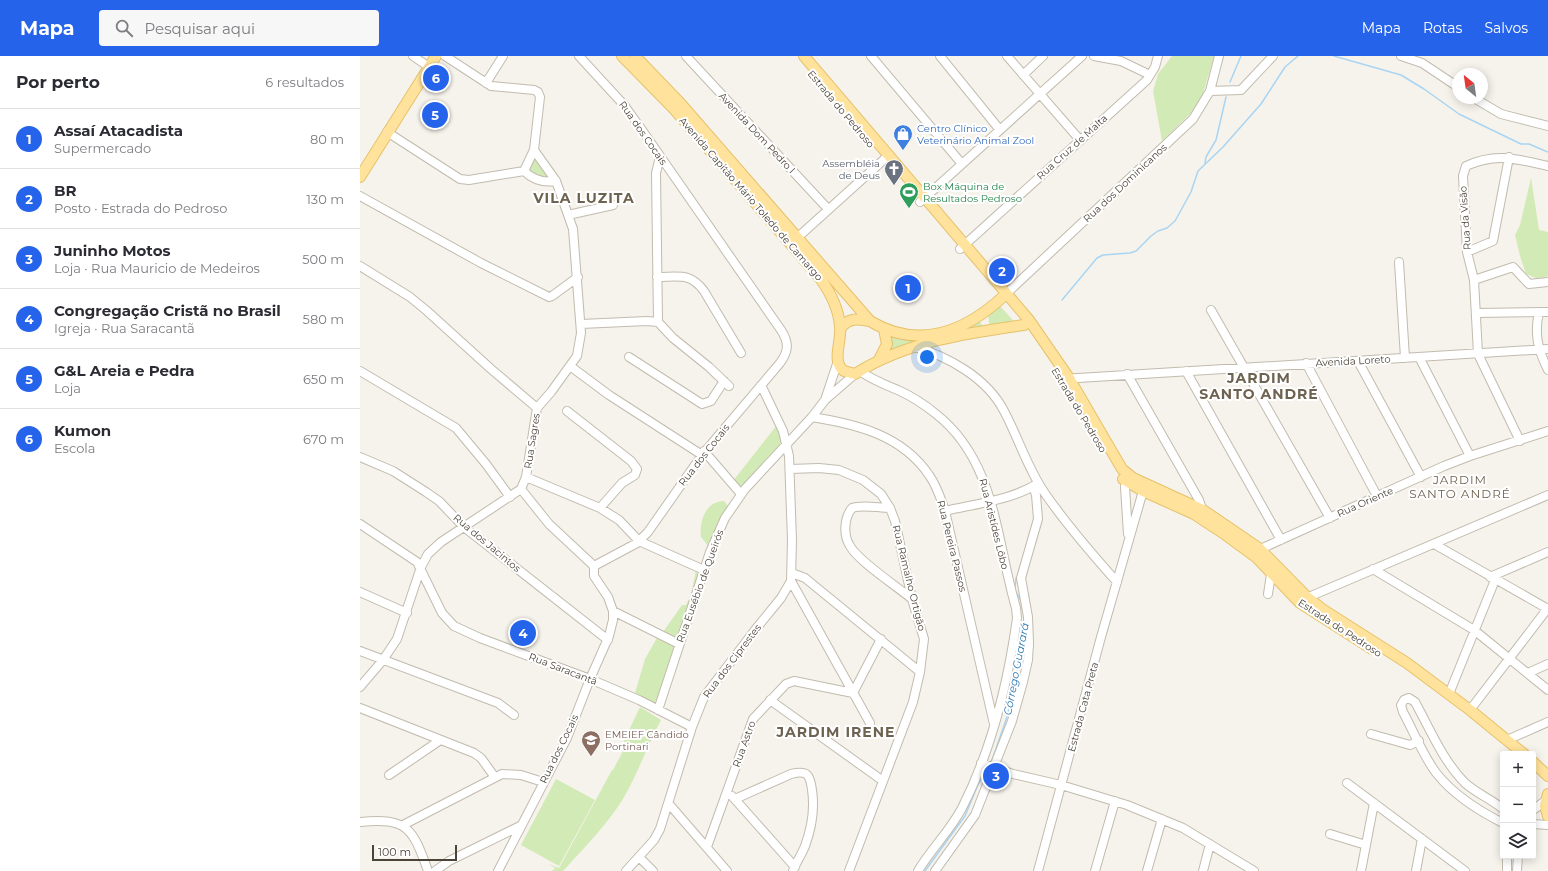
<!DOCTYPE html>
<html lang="pt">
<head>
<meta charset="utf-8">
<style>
  body { margin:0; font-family:Montserrat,sans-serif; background:#f7f7f7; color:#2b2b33 }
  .controls { position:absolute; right:12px; bottom:12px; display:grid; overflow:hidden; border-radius:4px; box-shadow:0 2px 10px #0003 }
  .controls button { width:36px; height:36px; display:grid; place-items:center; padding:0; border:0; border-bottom:1px solid #e1e1e2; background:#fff; color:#2b2b33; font:20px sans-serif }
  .compass { position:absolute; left:1092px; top:12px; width:36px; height:36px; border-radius:50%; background:#fff; box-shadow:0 2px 10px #0003; rotate:331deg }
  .scale { position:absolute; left:12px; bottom:10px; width:85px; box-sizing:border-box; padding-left:4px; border:2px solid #4b4439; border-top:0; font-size:11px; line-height:14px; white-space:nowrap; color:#4b4439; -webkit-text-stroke:3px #fff; paint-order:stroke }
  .you { position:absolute; left:567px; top:301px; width:14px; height:14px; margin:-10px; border:3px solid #fff; border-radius:50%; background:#1a73e8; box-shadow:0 0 0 6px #1a73e833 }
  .badge { display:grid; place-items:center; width:26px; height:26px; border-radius:50%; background:#2563eb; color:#fff; font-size:13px; font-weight:700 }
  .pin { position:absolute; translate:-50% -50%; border:2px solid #fff; box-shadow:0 1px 4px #0006 }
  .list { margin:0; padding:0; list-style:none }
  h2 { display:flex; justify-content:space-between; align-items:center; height:52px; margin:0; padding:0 16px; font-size:17px }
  h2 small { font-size:13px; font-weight:400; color:#7c7c81 }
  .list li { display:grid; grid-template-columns:26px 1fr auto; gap:12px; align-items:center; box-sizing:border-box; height:60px; padding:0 16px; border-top:1px solid #e1e1e2 }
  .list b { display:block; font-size:15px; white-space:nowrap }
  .list p { margin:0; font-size:13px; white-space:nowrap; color:#7c7c81 }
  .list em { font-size:13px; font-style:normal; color:#7c7c81 }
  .icon { flex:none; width:22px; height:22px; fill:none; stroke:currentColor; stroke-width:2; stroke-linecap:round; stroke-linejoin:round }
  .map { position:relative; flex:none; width:1188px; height:815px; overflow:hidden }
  header { display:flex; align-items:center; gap:24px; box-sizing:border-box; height:56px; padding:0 20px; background:#2563eb; color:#fff }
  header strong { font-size:19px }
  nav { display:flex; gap:22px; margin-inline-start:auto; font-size:14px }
  .search { width:280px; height:36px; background:#f7f7f7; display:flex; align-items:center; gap:10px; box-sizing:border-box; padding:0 14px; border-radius:4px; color:#7c7c81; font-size:15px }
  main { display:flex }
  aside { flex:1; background:#fff }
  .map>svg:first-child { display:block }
</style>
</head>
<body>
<header>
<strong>Mapa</strong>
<div class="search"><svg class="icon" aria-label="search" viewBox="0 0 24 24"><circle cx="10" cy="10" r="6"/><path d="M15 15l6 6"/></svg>Pesquisar aqui</div>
<nav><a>Mapa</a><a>Rotas</a><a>Salvos</a></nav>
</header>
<main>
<aside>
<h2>Por perto<small>6 resultados</small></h2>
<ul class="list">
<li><span class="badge">1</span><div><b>Assaí Atacadista</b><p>Supermercado</p></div><em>80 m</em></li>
<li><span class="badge">2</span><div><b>BR</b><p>Posto · Estrada do Pedroso</p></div><em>130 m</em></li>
<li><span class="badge">3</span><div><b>Juninho Motos</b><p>Loja · Rua Mauricio de Medeiros</p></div><em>500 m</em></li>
<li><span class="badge">4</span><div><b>Congregação Cristã no Brasil</b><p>Igreja · Rua Saracantã</p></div><em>580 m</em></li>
<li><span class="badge">5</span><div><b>G&amp;L Areia e Pedra</b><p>Loja</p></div><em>650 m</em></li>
<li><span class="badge">6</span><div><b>Kumon</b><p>Escola</p></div><em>670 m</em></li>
</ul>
</aside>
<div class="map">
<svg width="1188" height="815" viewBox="0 0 1188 815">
  <rect width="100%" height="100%" fill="#f6f3ec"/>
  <!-- green -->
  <path fill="#d2eab5" d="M 812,0 L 854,0 L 842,41 L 832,56 L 802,85 L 793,35 L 798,18 Z
    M 174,99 L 191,122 L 182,122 L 167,114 Z
    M 1171,122 L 1179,174 L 1188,176 L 1188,220 L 1178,223 L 1166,218 L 1160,200 L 1155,179 L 1160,169 Z
    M 639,249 L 652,263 L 653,266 L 632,269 L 629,267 L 628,258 Z
    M 619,265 L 623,270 L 529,295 L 531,281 C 565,289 588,276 619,265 Z
    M 417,369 L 422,386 L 381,433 L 373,425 Z
    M 364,445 L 368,450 L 349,491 L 341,481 C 339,465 346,445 364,445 Z
    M 336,514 L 341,517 L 318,578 L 315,581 L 303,576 L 322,549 L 326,549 L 331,539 Z
    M 298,580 L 316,589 L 296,645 L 293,647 L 275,637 L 285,603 Z
    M 280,651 L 301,664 C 286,692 274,728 257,752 C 241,775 222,794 203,815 L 192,815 L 195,812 L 188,808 L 199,812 L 252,714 L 253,714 L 264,693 L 261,691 Z
    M 196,723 L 235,744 L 199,810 L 161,789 Z"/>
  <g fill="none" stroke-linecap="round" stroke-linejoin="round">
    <!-- stream -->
    <path stroke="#a9d4f2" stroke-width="1.5" d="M 974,0 L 1041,19 L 1064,33 L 1099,58 L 1161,88 L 1169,88 L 1188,96
      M 870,26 L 881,0
      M 845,107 L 846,101 L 856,84 L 866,41
      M 702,244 L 737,202 L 743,199 L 770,197 L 776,195 L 791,180 L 798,175 L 807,172 L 815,165 L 831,136 L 838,115 L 863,91 L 901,48 L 925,11 L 938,0
      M 655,531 L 656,522
      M 655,534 L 661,545
      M 662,588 L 665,574
      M 632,704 L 647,661 L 661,594
      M 565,815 L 605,760 L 617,731 L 625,717"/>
    <defs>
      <path id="minor" d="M 53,0 L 69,11
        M 85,0 L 131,30 L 174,34 L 178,36 L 180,41 L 174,94 L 164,115
        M 326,0 L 468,153
        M 511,0 L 602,108
        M 580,0 L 640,74
        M 647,0 L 720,84
        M 734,0 L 761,5 L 790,19
        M 1041,0 L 1062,7 L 1098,31
        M 663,19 L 683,0
        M 126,27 L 143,0
        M 850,35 L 881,34 L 913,0
        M 1114,42 L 1141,58 L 1188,70
        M 27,76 L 100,123 L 109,124 L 164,115
        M 164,115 C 173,124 183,127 196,125
        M 0,140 L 121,207 L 189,241 L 192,240 L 218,221
        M 560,146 L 722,0
        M 208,159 L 253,149
        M 437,182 L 529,99
        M 600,193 L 787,24 L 795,11 L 798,0
        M 1107,196 L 1133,185 L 1149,101
        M 1039,206 L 1045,302
        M 0,210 L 50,241 L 67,255 L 131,313 L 177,352
        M 297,221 C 318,221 330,216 344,235 L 381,297
        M 1114,224 L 1153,211 L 1169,228 L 1188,226
        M 646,238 L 833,63 L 850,35 L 859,0
        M 851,254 L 970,462
        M 1179,256 C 1174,278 1178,294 1188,314
        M 1116,257 L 1188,256
        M 298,266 L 296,117 L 300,101
        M 221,268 L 287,265 L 298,266 L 313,282 L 349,311 L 369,330
        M 554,291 C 588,300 627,322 644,355 C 658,381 667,411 684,436 C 706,468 731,497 757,526
        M 269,301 L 342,348 L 351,345 L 364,325
        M 1059,301 L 1110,400
        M 998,305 L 1061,421
        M 946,307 L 1017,440
        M 210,310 L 249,339 L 342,399
        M 0,315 L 96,372 L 126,408 L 150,441
        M 500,315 C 512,324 526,329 540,335 C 553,341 565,349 576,358 C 636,405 636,484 656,552 L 657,562 C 648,627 632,693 602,752 C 590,775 571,793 558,815
        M 826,315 L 921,484
        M 767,318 L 839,444 L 843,456
        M 702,323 L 1188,293
        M 466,341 L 478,305
        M 207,355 L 271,405 L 277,413 L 275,419 L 262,427 L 240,452
        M 452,361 C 496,368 542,379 569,419 C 577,430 581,443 585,455 L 634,668
        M 1160,385 L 1118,298 L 1114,224 L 1107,196 L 1103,120 L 1106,110 C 1136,96 1157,103 1188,110
        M 344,395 L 381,438
        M 0,401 L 33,415 L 66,436 L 79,445 L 104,471 L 248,584
        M 430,413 L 459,412 L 479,414 L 503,424 L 521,438 L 530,452 L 535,465 L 552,543 L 564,583 L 560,616 L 553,646 L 489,815
        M 166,421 L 240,452 L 259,464 L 279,485 L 344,514
        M 161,433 L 189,468 L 234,510
        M 530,452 C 518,452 503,448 492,452 C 484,462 483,479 490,490 C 498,505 538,531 552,543
        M 585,455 C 615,448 651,444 677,428
        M 0,468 L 57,506 L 82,557 L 94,570 L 120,582 L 230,623 L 279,644 L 332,671
        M 768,478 L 765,431 L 766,425 L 771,422
        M 1074,488 L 1188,553
        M 896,495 L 1084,410 L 1110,400 L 1188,375
        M 1013,513 L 1114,574 L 1188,634
        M 432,517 L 445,522 L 560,616
        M 1130,521 L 1188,496
        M 431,525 L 510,667
        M 0,536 L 47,557
        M 908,538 L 911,518
        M 944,543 L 1188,439
        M 253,555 L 319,588
        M 653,589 L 669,591
        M 0,595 L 138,647 L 154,659
        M 1168,617 L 1188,608
        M 0,631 L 23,604 L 37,583 L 61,511 L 68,498 L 81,486 L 161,433 L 166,421 L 177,352 L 191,336 L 217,300 L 221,277 L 213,173 L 196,125 L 174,94
        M 1089,638 L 1135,524
        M 410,644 L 523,725
        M 0,652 L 114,697 L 121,702 L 134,720
        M 298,654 L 350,496 L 365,462 L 385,433 L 452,361 L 465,344 L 495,318
        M 1110,654 L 1188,552
        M 1011,678 L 1050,689 L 1059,685
        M 1147,684 L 1188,666
        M 621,707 L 653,718 L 701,729 L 767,749 L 823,772 L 894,815
        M 29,719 L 79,685
        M 987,727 L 1105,815
        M 372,740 L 435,811
        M 375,743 L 431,718 C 447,714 450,718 452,734 C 455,754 452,771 445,790 C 442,798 436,806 433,815
        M 309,748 L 367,815
        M 1143,753 C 1131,743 1116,737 1105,727 C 1083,705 1070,673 1055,646 L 1049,642 L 1044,644 L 1041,649 L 1043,656 C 1054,676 1063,700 1077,718 C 1094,739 1119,755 1143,767
        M 1173,754 L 1185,745
        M 0,766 C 48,761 53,773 68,815
        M 1173,768 L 1188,769
        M 43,769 L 142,718 L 161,719 L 183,726
        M 970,778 L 1006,789
        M 347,791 L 393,663 L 426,628 L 434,625 L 493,637 L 521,583
        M 279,801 L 293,815
        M 75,815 L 89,805 L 160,770
        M 138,815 L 207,682 L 230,623 L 249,580 L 253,564 L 253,555 L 248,541 L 234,520 L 234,510 L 277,487 L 288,476 L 342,399 L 420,307 C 429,295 429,286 421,274 L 282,74 L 264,49 L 219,0
        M 266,815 L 294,784 L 300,773 L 332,671 L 344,641 L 395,574 L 421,542 L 431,525 L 432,484 L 429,400 L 423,375 L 401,329
        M 575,815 L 615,759 L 652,665 L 663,626 L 668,604 L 669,586 L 668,561 L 661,522 L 678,463 L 676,439 L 673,430
        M 678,815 L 741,581 L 783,435 L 783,429
        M 735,815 L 755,745
        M 787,815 L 802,763
        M 843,815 L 850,788
        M 1001,815 L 1014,747
        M 1056,815 L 1062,783
        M 1147,815 L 1147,800
        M 1157,815 L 1158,800"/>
      <path id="major" d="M 262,0 L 314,53 L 460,222 C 470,236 479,253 480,271 C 482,285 471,306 484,315 L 495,318 C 545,286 606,277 664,269 L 669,264
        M 275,0 L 321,48 L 510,265 C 560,295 607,275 646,238
        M 444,0 L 669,264 L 709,322 L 762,413 L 773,422 L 843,454 L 900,493 L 947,541 L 962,553 L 1047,607 L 1110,654 L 1164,698
        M 0,121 L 76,0
        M 481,272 C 489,261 498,263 510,265
        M 519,304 L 527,288 L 524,273
        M 763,423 L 783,435 L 834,458 L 863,477 L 897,502 L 940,547 L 1012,593
        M 1173,706 L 1188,720
        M 1188,738 L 1185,750 L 1188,760"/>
    </defs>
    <!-- minor casing -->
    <use href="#minor" stroke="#c2bbae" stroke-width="10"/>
    <!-- major casing -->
    <use href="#major" stroke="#e6c16a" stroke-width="12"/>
    <!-- minor -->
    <use href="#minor" stroke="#fff" stroke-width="8"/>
    <!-- major -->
    <use href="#major" stroke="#ffe39c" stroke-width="10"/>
  </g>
  <!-- icons -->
  <defs>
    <symbol id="shop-pin" viewBox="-11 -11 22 30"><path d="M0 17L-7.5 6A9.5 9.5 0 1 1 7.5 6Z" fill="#3f7fe0" stroke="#fff"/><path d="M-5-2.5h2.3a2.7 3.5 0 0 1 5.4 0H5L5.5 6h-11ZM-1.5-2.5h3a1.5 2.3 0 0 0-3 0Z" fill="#fff"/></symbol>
    <symbol id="church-pin" viewBox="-11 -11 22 30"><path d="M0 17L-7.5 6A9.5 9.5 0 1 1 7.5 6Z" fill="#6b7280" stroke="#fff"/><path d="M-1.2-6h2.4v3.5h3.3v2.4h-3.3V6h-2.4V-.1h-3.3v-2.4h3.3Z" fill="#fff"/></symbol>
    <symbol id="stadium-pin" viewBox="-11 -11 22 30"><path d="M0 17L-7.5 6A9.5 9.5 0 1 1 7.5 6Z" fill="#2e9e5b" stroke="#fff"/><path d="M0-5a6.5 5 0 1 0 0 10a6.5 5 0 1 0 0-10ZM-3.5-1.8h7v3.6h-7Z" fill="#fff"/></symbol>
    <symbol id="school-pin" viewBox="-11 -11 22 30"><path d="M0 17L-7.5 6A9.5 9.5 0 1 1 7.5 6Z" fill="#8d6e63" stroke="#fff"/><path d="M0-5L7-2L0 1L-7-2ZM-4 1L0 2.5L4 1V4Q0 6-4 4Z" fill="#fff"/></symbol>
  </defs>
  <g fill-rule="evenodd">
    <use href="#shop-pin" x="532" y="67" width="22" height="30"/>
    <use href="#church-pin" x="523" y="102" width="22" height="30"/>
    <use href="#stadium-pin" x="538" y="125" width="22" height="30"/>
    <use href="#school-pin" x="220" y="673" width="22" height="30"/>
  </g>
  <g text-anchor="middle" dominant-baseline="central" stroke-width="4" stroke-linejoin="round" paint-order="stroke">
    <!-- street labels -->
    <g font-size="10" fill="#4b4439" stroke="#fff">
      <text transform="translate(481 53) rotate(50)">Estrada do Pedroso</text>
      <text transform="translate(283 77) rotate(55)">Rua dos Cocais</text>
      <text transform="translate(397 77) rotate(47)">Avenida Dom Pedro I</text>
      <text transform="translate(712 91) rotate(-42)">Rua Cruz de Malta</text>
      <text transform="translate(765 127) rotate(-43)">Rua dos Dominicanos</text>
      <text transform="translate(391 143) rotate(49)">Avenida Capitão Mário Toledo de Camargo</text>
      <text transform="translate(1105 162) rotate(-94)">Rua da Visão</text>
      <text transform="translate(993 305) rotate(-3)">Avenida Loreto</text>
      <text transform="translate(719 354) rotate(59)">Estrada do Pedroso</text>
      <text transform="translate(172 385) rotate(-81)">Rua Sagres</text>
      <text transform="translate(344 399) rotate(-52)">Rua dos Cocais</text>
      <text transform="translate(1005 446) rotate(-24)">Rua Oriente</text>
      <text transform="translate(634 468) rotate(76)">Rua Aristídes Lôbo</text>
      <text transform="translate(127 487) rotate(40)">Rua dos Jacintos</text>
      <text transform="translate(592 490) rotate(76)">Rua Pereira Passos</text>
      <text transform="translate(549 522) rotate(76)">Rua Ramalho Ortigão</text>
      <text transform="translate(340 530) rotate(-70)">Rua Eusébio de Queirós</text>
      <text transform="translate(980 572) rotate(33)">Estrada do Pedroso</text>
      <text transform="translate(372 605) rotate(-53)">Rua dos Ciprestes</text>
      <text transform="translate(203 613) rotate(21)">Rua Saracantã</text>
      <text transform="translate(723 651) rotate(-75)">Estrada Cata Preta</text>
      <text transform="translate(384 688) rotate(-70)">Rua Astro</text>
      <text transform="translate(199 693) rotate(-64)">Rua dos Cocais</text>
    </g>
    <!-- shop labels -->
    <g font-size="10" fill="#366cbe" stroke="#fff" text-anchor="start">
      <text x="557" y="72">Centro Clínico<tspan x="557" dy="12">Veterinário Animal Zool</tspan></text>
    </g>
    <!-- worship labels -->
    <g font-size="10" fill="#5b616d" stroke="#fff" text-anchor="end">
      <text x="520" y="107">Assembléia<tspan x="520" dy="12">de Deus</tspan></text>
    </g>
    <!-- leisure labels -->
    <g font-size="10" fill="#27864d" stroke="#fff" text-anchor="start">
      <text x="563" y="130">Box Máquina de<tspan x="563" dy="12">Resultados Pedroso</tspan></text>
    </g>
    <!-- education labels -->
    <g font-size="10" fill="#785e54" stroke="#fff" text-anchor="start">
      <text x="245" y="678">EMEIEF Cândido<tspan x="245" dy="12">Portinari</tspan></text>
    </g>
    <!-- water labels -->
    <g font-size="11" font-style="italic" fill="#2e7ab2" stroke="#fff">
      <text transform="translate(656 613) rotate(-79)">Córrego Guarará</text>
    </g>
    <!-- quarter labels -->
    <g font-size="12" letter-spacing="1" fill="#6e6250" stroke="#fff">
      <text x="1100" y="423">JARDIM<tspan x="1100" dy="14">SANTO ANDRÉ</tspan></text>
    </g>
    <!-- district labels -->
    <g font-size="14" font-weight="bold" letter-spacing="1" fill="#6e6250" stroke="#fff">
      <text x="224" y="142">VILA LUZITA</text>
      <text x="899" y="322">JARDIM<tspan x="899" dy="16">SANTO ANDRÉ</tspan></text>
      <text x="476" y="676">JARDIM IRENE</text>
    </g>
  </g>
</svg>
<div class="controls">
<button>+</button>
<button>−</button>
<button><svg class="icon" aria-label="layers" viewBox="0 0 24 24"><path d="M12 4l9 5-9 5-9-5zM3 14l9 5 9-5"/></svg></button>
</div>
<svg class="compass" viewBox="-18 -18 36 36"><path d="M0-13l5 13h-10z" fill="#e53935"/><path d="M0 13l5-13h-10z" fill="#7c7c81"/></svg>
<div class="scale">100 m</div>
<div class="you"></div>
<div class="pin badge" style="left:548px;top:232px">1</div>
<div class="pin badge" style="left:642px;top:215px">2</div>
<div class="pin badge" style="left:636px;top:720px">3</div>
<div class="pin badge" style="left:163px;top:577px">4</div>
<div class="pin badge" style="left:75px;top:59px">5</div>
<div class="pin badge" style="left:76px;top:22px">6</div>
</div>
</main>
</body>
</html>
